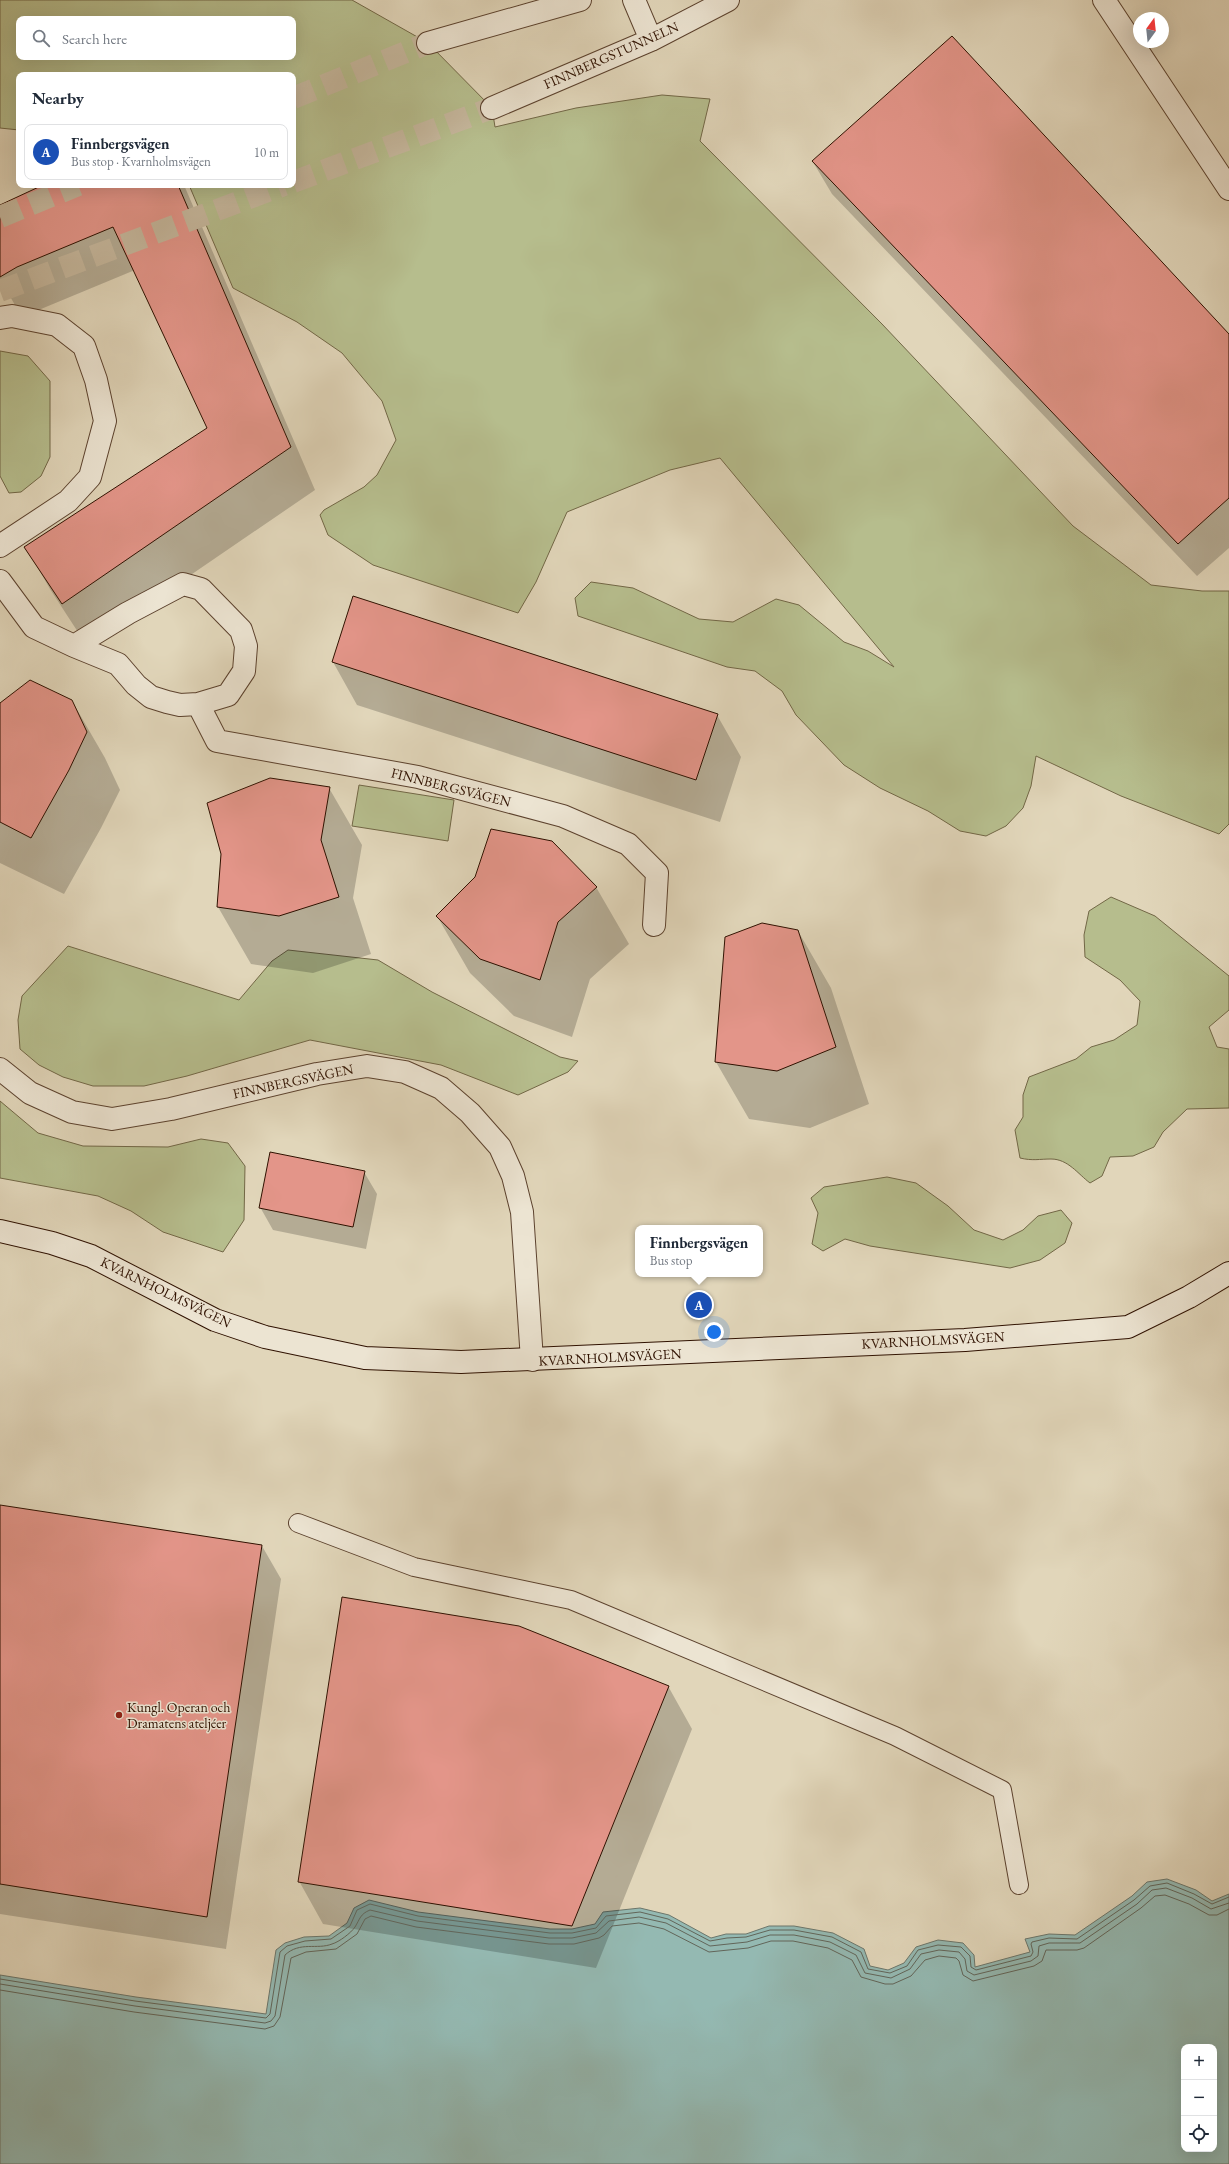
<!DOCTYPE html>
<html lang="en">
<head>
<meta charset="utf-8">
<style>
  body { margin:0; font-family:"EB Garamond",serif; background:#f6f6f7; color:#1f2937 }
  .controls { position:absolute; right:12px; bottom:12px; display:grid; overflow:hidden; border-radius:8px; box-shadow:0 4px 16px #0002 }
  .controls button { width:36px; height:36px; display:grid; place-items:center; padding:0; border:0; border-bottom:1px solid #e0e1e3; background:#fff; color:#1f2937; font:20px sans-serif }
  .compass { position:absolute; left:1133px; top:12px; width:36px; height:36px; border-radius:50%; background:#fff; box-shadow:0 4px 16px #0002; rotate:15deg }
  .you { position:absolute; left:714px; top:1332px; width:14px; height:14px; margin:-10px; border:3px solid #fff; border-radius:50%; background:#1a73e8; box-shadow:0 0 0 6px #1a73e833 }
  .badge { display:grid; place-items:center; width:26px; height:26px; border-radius:50%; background:#111827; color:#fff; font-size:13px; font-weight:700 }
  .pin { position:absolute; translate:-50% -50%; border:2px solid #fff; box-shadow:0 1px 4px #0006 }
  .popup { position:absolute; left:635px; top:1225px; width:128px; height:52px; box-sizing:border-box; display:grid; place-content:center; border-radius:8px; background:#fff; filter:drop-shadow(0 1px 3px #0005); font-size:13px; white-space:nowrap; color:#747a83 }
  .popup b { font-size:15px; color:#1f2937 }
  .popup::after { content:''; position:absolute; left:50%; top:100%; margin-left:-8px; border:8px solid transparent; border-top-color:#fff }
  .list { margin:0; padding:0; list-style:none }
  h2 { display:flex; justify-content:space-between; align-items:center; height:52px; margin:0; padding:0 16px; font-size:17px }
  h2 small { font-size:13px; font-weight:400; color:#747a83 }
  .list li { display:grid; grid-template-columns:26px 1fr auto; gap:12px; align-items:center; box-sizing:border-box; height:56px; margin:0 8px 8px; padding:0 8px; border:1px solid #e0e1e3; border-radius:8px }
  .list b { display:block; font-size:15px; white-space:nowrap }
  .list p { margin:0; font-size:13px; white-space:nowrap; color:#747a83 }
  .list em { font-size:13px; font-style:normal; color:#747a83 }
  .icon { flex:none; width:22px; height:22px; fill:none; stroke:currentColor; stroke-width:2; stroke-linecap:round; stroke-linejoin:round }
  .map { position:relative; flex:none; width:1229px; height:2164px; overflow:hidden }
  .search { position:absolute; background:#fff; box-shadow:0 4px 16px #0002; left:16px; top:16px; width:280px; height:44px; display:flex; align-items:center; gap:10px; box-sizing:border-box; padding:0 14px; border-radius:8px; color:#747a83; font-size:15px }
  .panel { position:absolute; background:#fff; box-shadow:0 4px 16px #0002; left:16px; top:72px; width:280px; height:116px; border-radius:8px }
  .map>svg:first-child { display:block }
</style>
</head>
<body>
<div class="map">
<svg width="1229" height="2164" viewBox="0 0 1229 2164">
  <rect width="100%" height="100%" fill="#e1d6ba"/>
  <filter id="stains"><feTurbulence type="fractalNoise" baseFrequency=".005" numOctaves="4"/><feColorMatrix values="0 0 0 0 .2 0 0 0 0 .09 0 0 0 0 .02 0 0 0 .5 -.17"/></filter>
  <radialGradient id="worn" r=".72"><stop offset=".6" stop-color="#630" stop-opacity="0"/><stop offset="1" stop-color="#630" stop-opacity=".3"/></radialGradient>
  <!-- green -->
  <path fill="#b6bd8d" stroke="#726746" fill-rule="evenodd" d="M 0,0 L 352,0 L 428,43 L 492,108 L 495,127 L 576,108 L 662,95 L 710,99 L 700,141 L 882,324 L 1073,526 L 1151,585 L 1202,591 L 1229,591 L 1229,824 L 1219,834 L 1121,796 L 1036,756 L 1031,786 L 1023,808 L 1006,826 L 986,836 L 960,831 L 928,811 L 880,788 L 844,765 L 796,715 L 782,691 L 755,671 L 727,667 L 578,616 L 575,598 L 591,582 L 633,588 L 699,619 L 733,622 L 776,599 L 799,605 L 844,642 L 868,651 L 894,667 L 720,458 L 670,470 L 567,512 L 536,582 L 518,613 L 373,565 L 328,535 L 320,515 L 324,510 L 364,487 L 377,475 L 396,440 L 382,401 L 342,353 L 297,322 L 233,288 L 189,185 L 293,185 L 293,75 L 19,75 L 19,130 L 0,128 ZM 19,19 L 293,19 L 293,57 L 19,57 Z
    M 0,351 L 28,356 L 50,381 L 50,457 L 41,476 L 21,492 L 9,493 L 0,476 Z
    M 359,785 L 454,800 L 448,841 L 352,826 Z
    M 1111,897 L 1155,916 L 1229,976 L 1229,1010 L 1209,1027 L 1217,1047 L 1229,1049 L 1229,1108 L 1187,1109 L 1163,1132 L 1154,1147 L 1133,1156 L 1110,1157 L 1102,1176 L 1090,1183 C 1078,1174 1068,1159 1051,1159 C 1040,1159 1032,1161 1020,1158 L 1015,1130 L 1023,1117 L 1023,1095 L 1029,1077 L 1076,1059 L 1091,1047 L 1114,1040 L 1137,1025 L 1140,1001 L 1120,980 L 1085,957 L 1084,935 L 1089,911 Z
    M 68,946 L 239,1000 L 272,961 L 288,950 L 378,960 L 432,992 L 560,1057 L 578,1061 L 568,1072 L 518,1095 L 441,1065 L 310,1040 L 187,1076 L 144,1086 L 93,1086 L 63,1077 L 39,1065 L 20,1049 L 18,1020 L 22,996 Z
    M 0,1101 L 38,1133 L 83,1146 L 168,1147 L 201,1139 L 228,1143 L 245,1166 L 244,1220 L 223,1252 L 163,1232 L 131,1211 L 98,1196 L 0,1178 Z
    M 887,1177 L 916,1183 L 948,1206 L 974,1230 L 1003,1240 L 1023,1230 L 1038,1216 L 1061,1210 L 1072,1223 L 1065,1243 L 1040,1260 L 1010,1268 L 870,1246 L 845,1239 L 823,1251 L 812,1244 L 818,1213 L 811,1198 L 824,1187 Z"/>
  <!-- water -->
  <path fill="#94b9b2" stroke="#6c766b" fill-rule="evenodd" d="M 1167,1879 L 1196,1890 L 1212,1901 L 1229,1894 L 1229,2164 L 0,2164 L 0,1975 L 136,1997 L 266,2014 L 276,1950 L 285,1943 L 304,1937 L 329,1936 L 347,1923 L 354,1908 L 369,1900 L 418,1912 L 550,1929 L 572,1929 L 595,1924 L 603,1912 L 640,1908 L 669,1915 L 711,1938 L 726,1934 L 746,1934 L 769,1926 L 794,1926 L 833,1933 L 864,1949 L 870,1966 L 888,1970 L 904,1963 L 916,1947 L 938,1940 L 963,1943 L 974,1955 L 975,1967 L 1030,1952 L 1025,1939 L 1049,1934 L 1075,1935 L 1132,1896 L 1147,1882 ZM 1184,2047 L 1214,2047 L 1214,2149 L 1184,2149 Z"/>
  <!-- shadow -->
  <path fill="#0003" d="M 813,162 L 1229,335 L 1229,548 L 1197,576 L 832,194 Z
    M 45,185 L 184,185 L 315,490 L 87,646 L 50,589 L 26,547 L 208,428 L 135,270 L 41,309 L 23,319 L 0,279 L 0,206 Z
    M 354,597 L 717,715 L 741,757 L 720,822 L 357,705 L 333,662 Z
    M 72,701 L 105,758 L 120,790 L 101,828 L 64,894 L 0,863 L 0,705 Z
    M 329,788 L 362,845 L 353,898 L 371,954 L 313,973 L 251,964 L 218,907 L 222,854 Z
    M 476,877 L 596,887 L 629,944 L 590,979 L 572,1037 L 514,1016 L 470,973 L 437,916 Z
    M 798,931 L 831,988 L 869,1104 L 810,1128 L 749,1119 L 716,1062 Z
    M 364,1172 L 377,1194 L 366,1249 L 273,1230 L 260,1207 Z
    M 0,1506 L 262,1546 L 281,1579 L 226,1949 L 0,1914 Z
    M 668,1686 L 692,1729 L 596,1968 L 323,1924 L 299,1881 Z"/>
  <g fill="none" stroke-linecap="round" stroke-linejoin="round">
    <!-- shore -->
    <path stroke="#626559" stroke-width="1" d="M 0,1979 L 135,2001 L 266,2018 L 270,2014 L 280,1952 L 287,1946 L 305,1941 L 331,1939 L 350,1926 L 357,1910 L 370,1904 L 418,1916 L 550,1933 L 572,1933 L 596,1928 L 606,1916 L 640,1912 L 668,1919 L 710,1941 L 727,1938 L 746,1937 L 770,1930 L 794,1930 L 832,1937 L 861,1952 L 868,1969 L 890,1973 L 907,1966 L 918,1950 L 938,1945 L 961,1947 L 970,1956 L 971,1967 L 976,1970 L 1031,1956 L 1033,1952 L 1031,1944 L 1032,1942 L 1049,1938 L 1077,1939 L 1134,1900 L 1150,1886 L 1167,1883 L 1194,1894 L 1212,1904 L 1229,1897
      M 0,1984 L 135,2006 L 265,2023 L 271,2021 L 275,2016 L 285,1955 C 300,1941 317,1950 332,1944 C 339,1942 351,1933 355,1927 C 360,1919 360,1914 370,1910 L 417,1921 L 549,1938 L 572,1938 L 596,1933 L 609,1921 L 639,1917 L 666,1923 L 710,1946 L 747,1942 L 770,1935 L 794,1935 L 830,1942 L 856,1955 L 865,1973 L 891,1978 L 910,1969 L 921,1954 L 939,1950 L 959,1952 L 965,1959 L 967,1971 L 974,1975 L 1031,1961 L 1038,1956 L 1039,1946 L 1049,1943 L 1080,1943 L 1137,1904 L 1152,1890 L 1166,1888 L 1192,1898 L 1211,1909 L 1229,1903
      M 0,1990 L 134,2012 L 265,2029 L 274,2026 L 280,2017 L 291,1958 L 306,1952 L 336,1949 L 357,1934 L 365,1919 L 371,1916 L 416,1927 L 549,1944 L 574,1944 L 599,1938 L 604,1935 L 612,1926 L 639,1923 L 664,1929 L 709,1952 L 748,1948 L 771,1941 L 793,1941 L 828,1948 L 852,1960 L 861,1977 L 885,1984 L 893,1984 L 911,1976 L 925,1960 L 939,1956 L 956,1958 L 959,1961 L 963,1975 L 973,1981 L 1034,1966 L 1042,1961 L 1046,1950 L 1077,1950 L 1084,1948 L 1141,1908 L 1155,1896 L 1165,1895 L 1189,1904 L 1209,1915 L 1217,1915 L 1229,1909"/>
  </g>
  <!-- building -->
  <path fill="#e39589" stroke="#2f1100" d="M 952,36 L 1229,334 L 1229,498 L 1178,544 L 812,161 Z
    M 43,185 L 178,185 L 291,447 L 62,604 L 24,547 L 207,428 L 113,227 L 17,267 L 0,277 L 0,205 Z
    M 353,596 L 718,714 L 696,780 L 332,662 Z
    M 30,680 L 72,700 L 87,732 L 69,770 L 31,838 L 0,822 L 0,703 Z
    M 270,778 L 330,787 L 321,840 L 339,897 L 279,916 L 217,907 L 221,854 L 207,803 Z
    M 491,829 L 552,841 L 597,887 L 558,922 L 540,980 L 480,959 L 436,916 L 475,877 Z
    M 762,923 L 798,930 L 836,1047 L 777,1071 L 715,1062 L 725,937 Z
    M 270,1152 L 365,1171 L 353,1227 L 259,1208 Z
    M 0,1505 L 262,1545 L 207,1917 L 0,1884 Z
    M 342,1597 L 519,1626 L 669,1686 L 572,1926 L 298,1882 Z"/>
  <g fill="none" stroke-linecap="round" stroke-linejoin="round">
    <!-- street-tunnel -->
    <path stroke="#c6b89e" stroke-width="22" stroke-dasharray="22 11" stroke-linecap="butt" d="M 293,98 L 428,43
      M 293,182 L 492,108
      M 0,217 L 78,185
      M 0,291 L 284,185"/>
    <defs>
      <path id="lane" d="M 298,1523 L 414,1567 L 571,1600 L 895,1736 L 1002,1790 L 1019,1885"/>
      <path id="street" d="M 634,0 L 651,40
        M 1104,0 L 1229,189
        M 428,43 L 580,0
        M 492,108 L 651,40 L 728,0
        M 0,318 L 12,316 L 57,325 L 84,346 L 96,380 L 105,421 L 90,477 L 68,501 L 0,546
        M 0,581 L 34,627 L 74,646
        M 183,584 L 201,589 L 241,630 L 246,646 L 244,671 L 228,695 L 198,704 L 180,705 L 167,702 L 151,697 L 136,685 L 118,664 L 74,646 L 128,613 Z
        M 198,704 L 217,741 L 418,777 L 563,816 L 628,844 L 657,873 L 654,925
        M 0,1069 L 30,1093 L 72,1112 L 112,1119 L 171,1109 L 317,1074 L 367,1066 L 405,1072 L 441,1088 L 470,1113 L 500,1147 L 513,1176 L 522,1212 L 532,1360"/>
      <path id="secondary" d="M 0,1231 L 52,1243 L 91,1256 L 215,1320 L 265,1337 L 365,1358 L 461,1362 L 965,1340 L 1128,1327 L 1189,1297 L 1229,1273"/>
    </defs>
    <!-- lane casing -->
    <use href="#lane" stroke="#5c422e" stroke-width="20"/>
    <!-- street casing -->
    <use href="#street" stroke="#5c422e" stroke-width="24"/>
    <!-- secondary casing -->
    <use href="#secondary" stroke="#2f1100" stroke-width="24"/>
    <!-- lane -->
    <use href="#lane" stroke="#ece4d2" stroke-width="18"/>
    <!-- street -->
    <use href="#street" stroke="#ece4d2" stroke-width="22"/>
    <!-- secondary -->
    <use href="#secondary" stroke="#ece4d2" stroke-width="22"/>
  </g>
  <!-- markers -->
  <circle fill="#8f2418" stroke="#ece4d2" stroke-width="1.5" cx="119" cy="1715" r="4"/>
  <g text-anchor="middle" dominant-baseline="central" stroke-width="3" stroke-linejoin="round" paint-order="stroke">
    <!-- street labels -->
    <g font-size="14" fill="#2f1100" stroke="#ece4d2">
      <text transform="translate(611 55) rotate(-24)">FINNBERGSTUNNELN</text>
      <text transform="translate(451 787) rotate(14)">FINNBERGSVÄGEN</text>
      <text transform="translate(293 1081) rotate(-12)">FINNBERGSVÄGEN</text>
      <text transform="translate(166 1292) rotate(26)">KVARNHOLMSVÄGEN</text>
      <text transform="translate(933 1340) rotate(-3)">KVARNHOLMSVÄGEN</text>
      <text transform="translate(610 1357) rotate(-3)">KVARNHOLMSVÄGEN</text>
    </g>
    <!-- poi labels -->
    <g font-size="14" fill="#2f1100" stroke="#ece4d2" text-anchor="start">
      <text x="127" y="1707">Kungl. Operan och<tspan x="127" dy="16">Dramatens ateljéer</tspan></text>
    </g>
  </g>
  <rect width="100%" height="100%" filter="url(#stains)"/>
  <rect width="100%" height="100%" fill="url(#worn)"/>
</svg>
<div class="controls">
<button>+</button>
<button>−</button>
<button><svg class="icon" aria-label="locate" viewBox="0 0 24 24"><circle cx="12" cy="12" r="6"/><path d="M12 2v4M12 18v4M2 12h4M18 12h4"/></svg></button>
</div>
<svg class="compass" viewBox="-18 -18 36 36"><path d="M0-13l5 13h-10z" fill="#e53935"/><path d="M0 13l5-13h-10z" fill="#747a83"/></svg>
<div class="you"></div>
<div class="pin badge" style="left:699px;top:1305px;background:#1a4fb4">A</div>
<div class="popup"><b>Finnbergsvägen</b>Bus stop</div>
<div class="search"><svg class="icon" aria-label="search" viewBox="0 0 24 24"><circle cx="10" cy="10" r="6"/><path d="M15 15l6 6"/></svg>Search here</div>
<section class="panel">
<h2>Nearby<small></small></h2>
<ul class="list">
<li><span class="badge" style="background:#1a4fb4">A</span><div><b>Finnbergsvägen</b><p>Bus stop · Kvarnholmsvägen</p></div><em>10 m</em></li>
</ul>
</section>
</div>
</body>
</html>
